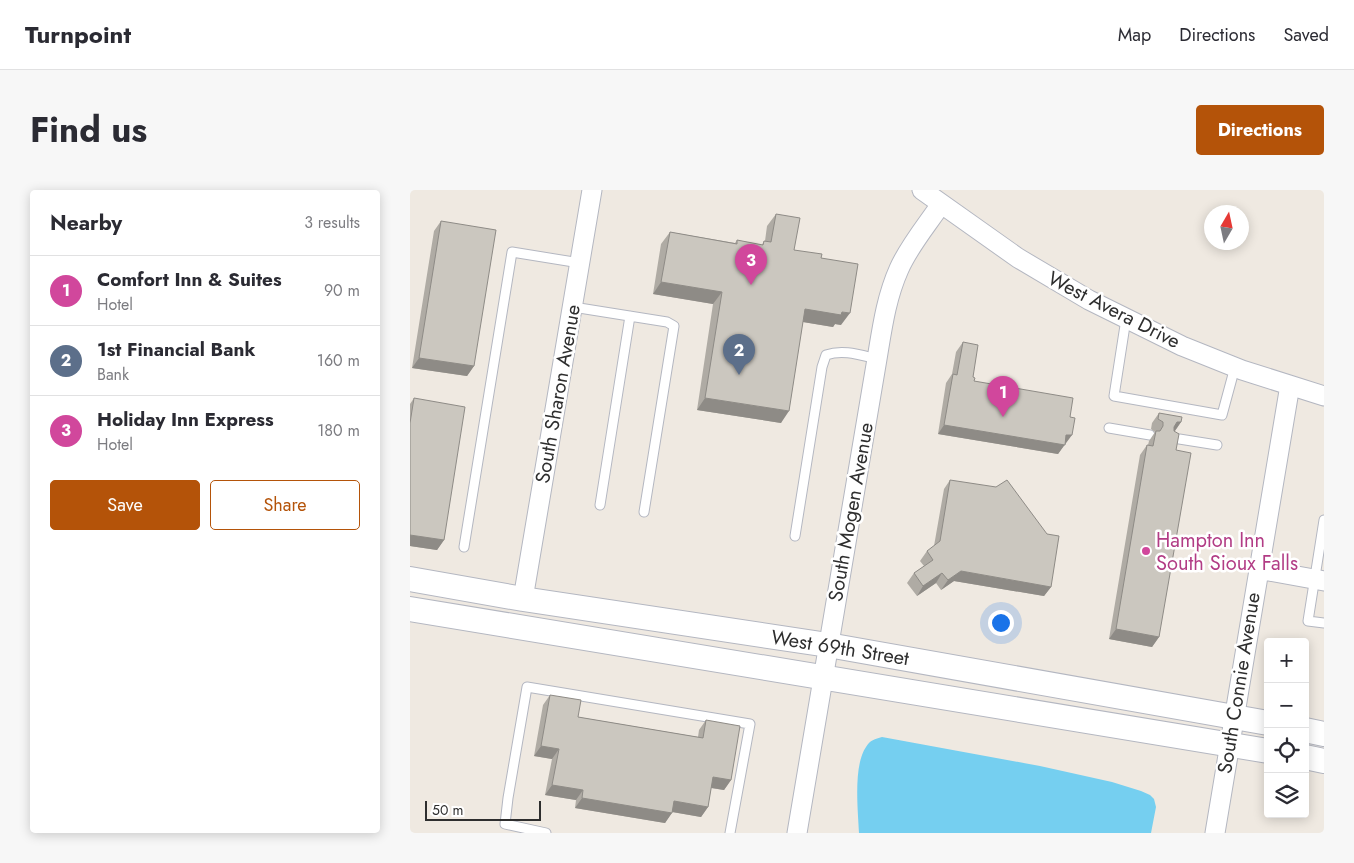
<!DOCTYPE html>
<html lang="en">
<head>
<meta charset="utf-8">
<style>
  body { margin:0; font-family:Jost,sans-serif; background:#f7f7f7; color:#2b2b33 }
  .controls { position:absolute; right:15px; bottom:15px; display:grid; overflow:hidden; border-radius:5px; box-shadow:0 2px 12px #0003 }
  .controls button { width:45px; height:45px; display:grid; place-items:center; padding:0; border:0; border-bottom:1px solid #e1e1e2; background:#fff; color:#2b2b33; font:25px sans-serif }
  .compass { position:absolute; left:794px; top:15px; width:45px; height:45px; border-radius:50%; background:#fff; box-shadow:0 2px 12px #0003; rotate:9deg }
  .scale { position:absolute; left:15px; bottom:12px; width:116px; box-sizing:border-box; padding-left:5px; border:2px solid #2e2e2e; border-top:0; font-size:14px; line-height:18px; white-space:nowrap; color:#2e2e2e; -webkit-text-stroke:4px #fff; paint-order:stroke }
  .you { position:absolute; left:590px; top:432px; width:18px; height:18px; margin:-12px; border:4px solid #fff; border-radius:50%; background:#1a73e8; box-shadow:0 0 0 8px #1a73e833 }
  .badge { display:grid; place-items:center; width:32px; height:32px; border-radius:50%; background:#b45309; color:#fff; font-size:16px; font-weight:700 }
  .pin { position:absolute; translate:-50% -41px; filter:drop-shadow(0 1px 2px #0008) }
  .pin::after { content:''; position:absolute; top:26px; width:18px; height:15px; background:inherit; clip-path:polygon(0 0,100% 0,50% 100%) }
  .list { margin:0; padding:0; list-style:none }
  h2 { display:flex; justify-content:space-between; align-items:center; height:65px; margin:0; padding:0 20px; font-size:21px }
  h2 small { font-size:16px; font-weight:400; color:#7c7c81 }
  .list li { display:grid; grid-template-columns:32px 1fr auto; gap:15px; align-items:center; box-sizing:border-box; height:70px; padding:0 20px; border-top:1px solid #e1e1e2 }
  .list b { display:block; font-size:19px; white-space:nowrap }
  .list p { margin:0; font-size:16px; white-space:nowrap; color:#7c7c81 }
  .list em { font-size:16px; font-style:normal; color:#7c7c81 }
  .actions { display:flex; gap:10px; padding:15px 20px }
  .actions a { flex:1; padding:11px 0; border:1px solid #b45309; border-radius:5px; text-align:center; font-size:18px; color:#b45309 }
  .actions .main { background:#b45309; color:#fff }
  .icon { flex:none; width:28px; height:28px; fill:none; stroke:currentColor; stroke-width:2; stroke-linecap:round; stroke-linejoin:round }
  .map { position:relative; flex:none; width:914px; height:643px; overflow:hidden; border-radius:5px }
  header { display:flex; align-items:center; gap:30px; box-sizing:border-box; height:70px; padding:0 25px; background:#fff; border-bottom:1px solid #e1e1e2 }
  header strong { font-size:24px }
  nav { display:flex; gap:28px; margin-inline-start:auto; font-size:18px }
  .intro { display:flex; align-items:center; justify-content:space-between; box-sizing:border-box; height:120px; padding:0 30px }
  h1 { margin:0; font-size:35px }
  .button { padding:12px 22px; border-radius:5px; background:#b45309; color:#fff; font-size:18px; font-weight:700 }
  main { display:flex; gap:30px; padding:0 30px }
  aside { flex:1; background:#fff; border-radius:5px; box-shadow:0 2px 12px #0003 }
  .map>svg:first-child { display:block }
</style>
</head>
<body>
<header>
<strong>Turnpoint</strong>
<nav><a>Map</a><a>Directions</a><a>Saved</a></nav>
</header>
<div class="intro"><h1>Find us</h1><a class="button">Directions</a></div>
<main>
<aside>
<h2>Nearby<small>3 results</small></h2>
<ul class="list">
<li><span class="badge" style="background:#d1479c">1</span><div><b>Comfort Inn &amp; Suites</b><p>Hotel</p></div><em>90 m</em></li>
<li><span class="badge" style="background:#5c6f8a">2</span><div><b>1st Financial Bank</b><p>Bank</p></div><em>160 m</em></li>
<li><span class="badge" style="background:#d1479c">3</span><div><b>Holiday Inn Express</b><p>Hotel</p></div><em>180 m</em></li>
</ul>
<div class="actions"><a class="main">Save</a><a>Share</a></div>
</aside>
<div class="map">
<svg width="914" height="643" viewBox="0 0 914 643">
  <rect width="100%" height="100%" fill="#efe9e1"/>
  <!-- water -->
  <path fill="#75cff0" d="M 472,547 L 630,576 L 702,592 L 731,601 L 740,605 L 744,609 L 746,617 L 741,643 L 449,643 C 448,620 443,576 456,557 C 460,550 465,549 472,547 Z"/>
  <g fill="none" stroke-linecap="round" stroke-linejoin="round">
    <defs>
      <path id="service" d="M 163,117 L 257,132 L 264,136 L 234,322
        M 716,129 L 704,206 L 812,225 L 825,177
        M 699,238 L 740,245
        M 763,248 L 807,255
        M 190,315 L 220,126
        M 914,330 L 898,431 L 914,433
        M 385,346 L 412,177 L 416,165 C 433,159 450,165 467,169
        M 54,357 L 102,62 L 170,73
        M 136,643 L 95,634 L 98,608 L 117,497 L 340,534 L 320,643"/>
      <path id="minor" d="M 512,0 L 608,68 L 679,110 L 772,156 L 832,180 L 914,206
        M 848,379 L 914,391
        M 113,409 L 182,0
        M 387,643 L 467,169 C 472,139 476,108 489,79 C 499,56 517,35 531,14
        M 805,643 L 880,195"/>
      <path id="tertiary" d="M 0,389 L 113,409 L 418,455 L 858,533
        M 0,419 L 858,561
        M 895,540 L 914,544
        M 895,567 L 914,571"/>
    </defs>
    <!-- service casing -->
    <use href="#service" stroke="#b4b7c1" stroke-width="11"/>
    <!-- minor casing -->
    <use href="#minor" stroke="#b4b7c1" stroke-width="21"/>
    <!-- tertiary casing -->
    <use href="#tertiary" stroke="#b4b7c1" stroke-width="26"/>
    <!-- service -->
    <use href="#service" stroke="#fff" stroke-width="9"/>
    <!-- minor -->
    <use href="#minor" stroke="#fff" stroke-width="19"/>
    <!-- tertiary -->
    <use href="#tertiary" stroke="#fff" stroke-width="24"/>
  </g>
  <!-- wall -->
  <path fill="#afaba4" d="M 366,24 L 384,60 L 411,68 L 431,135 L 425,134 L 423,137 L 393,132 L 371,233 L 287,220 L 303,114 L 243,104 L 251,54 L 260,42 L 325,53 L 327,50 L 352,55 L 354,51 L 355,51 L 357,36 Z
    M 31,31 L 64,176 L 57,186 L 2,178 L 24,41 Z
    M 553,152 L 564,191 L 655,255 L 654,255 L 648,264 L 528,244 L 536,193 L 542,184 L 546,162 Z
    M 4,208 L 34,350 L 27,360 L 0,356 L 0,214 Z
    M 749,223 L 771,232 L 765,241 L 766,260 L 749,447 L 742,457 L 699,449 L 730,265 L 737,255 L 738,255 L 739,251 L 745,242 L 741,239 L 742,233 Z
    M 540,290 L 641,397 L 634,406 L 544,391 L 531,400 L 526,393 L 507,406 L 497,393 L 504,383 L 514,376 L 510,371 L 517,361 L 524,356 L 534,299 Z
    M 140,505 L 168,527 L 288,547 L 289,540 L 296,530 L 321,590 L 314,600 L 301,598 L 298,617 L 291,627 L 262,622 L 255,633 L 165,618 L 166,610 L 135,605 L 142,569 L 124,566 L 133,515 Z"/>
  <!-- shaded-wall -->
  <path fill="#8e8b86" d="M 251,92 L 312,102 L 303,114 L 243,104 Z
    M 395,119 L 432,122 L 440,123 L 431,135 L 425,134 L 423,137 L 387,131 Z
    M 9,168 L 64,176 L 57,186 L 2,178 Z
    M 295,208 L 379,221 L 371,233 L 287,220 Z
    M 767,232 L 771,232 L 764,242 L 757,247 Z
    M 534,235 L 656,245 L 662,245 L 648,264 L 528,244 Z
    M 0,345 L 34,350 L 27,360 L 0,356 Z
    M 551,381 L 641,397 L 634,406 L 544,391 L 531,400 L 538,390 Z
    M 532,383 L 526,393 L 507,406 L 513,396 Z
    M 706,439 L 749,447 L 742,457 L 699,449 Z
    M 131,556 L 149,559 L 142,569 L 124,566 Z
    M 303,587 L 321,590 L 314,600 L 296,597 Z
    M 142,595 L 173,600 L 166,610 L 135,605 Z
    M 172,608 L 262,623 L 255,633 L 165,618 Z
    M 264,611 L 298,617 L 291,627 L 257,621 Z"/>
  <!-- building -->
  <path fill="#cbc7bf" stroke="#8e8b86" d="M 366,24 L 390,28 L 384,60 L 412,64 L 411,68 L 448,74 L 440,123 L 432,122 L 431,125 L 395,119 L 379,221 L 295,208 L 312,102 L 251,92 L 260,42 L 327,54 L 327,50 L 353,55 L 354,51 L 361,52 Z
    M 31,31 L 86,40 L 64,176 L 9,168 Z
    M 553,152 L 568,155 L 563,187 L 565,188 L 564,191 L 663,208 L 660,227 L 665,228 L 662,245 L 656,245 L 655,255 L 534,235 L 543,184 L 547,185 Z
    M 4,208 L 55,217 L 34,350 L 0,345 L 0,233 Z
    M 749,223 L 772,227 L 771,232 L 767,232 L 764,237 L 764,241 L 769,244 L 766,260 L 781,263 L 749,447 L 706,439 L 737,255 L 743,256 L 746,241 L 750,241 L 753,236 L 753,232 L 748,229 Z
    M 540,290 L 586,297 L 597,290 L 637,344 L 649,346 L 641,397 L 551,381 L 538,390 L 532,383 L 513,396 L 504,383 L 523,370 L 517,361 L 530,351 Z
    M 140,505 L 171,510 L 168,527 L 293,548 L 296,530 L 330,536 L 321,590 L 303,587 L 298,617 L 264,611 L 262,623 L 172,608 L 173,600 L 142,595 L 149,559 L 131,556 Z"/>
  <!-- markers -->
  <circle fill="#d1479c" stroke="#fff" stroke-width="2" cx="736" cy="361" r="5"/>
  <g text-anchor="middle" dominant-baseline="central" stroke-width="5" stroke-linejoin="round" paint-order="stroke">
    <!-- street labels -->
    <g font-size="20" fill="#2e2e2e" stroke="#fff">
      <text transform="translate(704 120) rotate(27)">West Avera Drive</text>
      <text transform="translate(148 204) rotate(-80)">South Sharon Avenue</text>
      <text transform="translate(441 322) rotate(-80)">South Mogen Avenue</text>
      <text transform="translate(430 458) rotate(9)">West 69th Street</text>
      <text transform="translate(829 493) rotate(-81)">South Connie Avenue</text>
    </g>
    <!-- hotel labels -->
    <g font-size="20" fill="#b23c85" stroke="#fff" text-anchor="start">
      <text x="746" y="350">Hampton Inn<tspan x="746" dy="23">South Sioux Falls</tspan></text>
    </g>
  </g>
</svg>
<div class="controls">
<button>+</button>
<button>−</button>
<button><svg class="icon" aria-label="locate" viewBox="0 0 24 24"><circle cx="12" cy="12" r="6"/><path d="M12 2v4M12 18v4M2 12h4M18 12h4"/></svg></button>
<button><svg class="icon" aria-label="layers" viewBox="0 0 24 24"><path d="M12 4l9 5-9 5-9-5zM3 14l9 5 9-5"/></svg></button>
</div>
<svg class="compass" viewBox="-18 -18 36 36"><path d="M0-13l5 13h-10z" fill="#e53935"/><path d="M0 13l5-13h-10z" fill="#7c7c81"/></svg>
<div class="scale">50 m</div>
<div class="you"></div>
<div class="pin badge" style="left:593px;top:227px;background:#d1479c">1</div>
<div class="pin badge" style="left:329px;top:185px;background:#5c6f8a">2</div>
<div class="pin badge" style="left:341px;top:95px;background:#d1479c">3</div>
</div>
</main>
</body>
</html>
